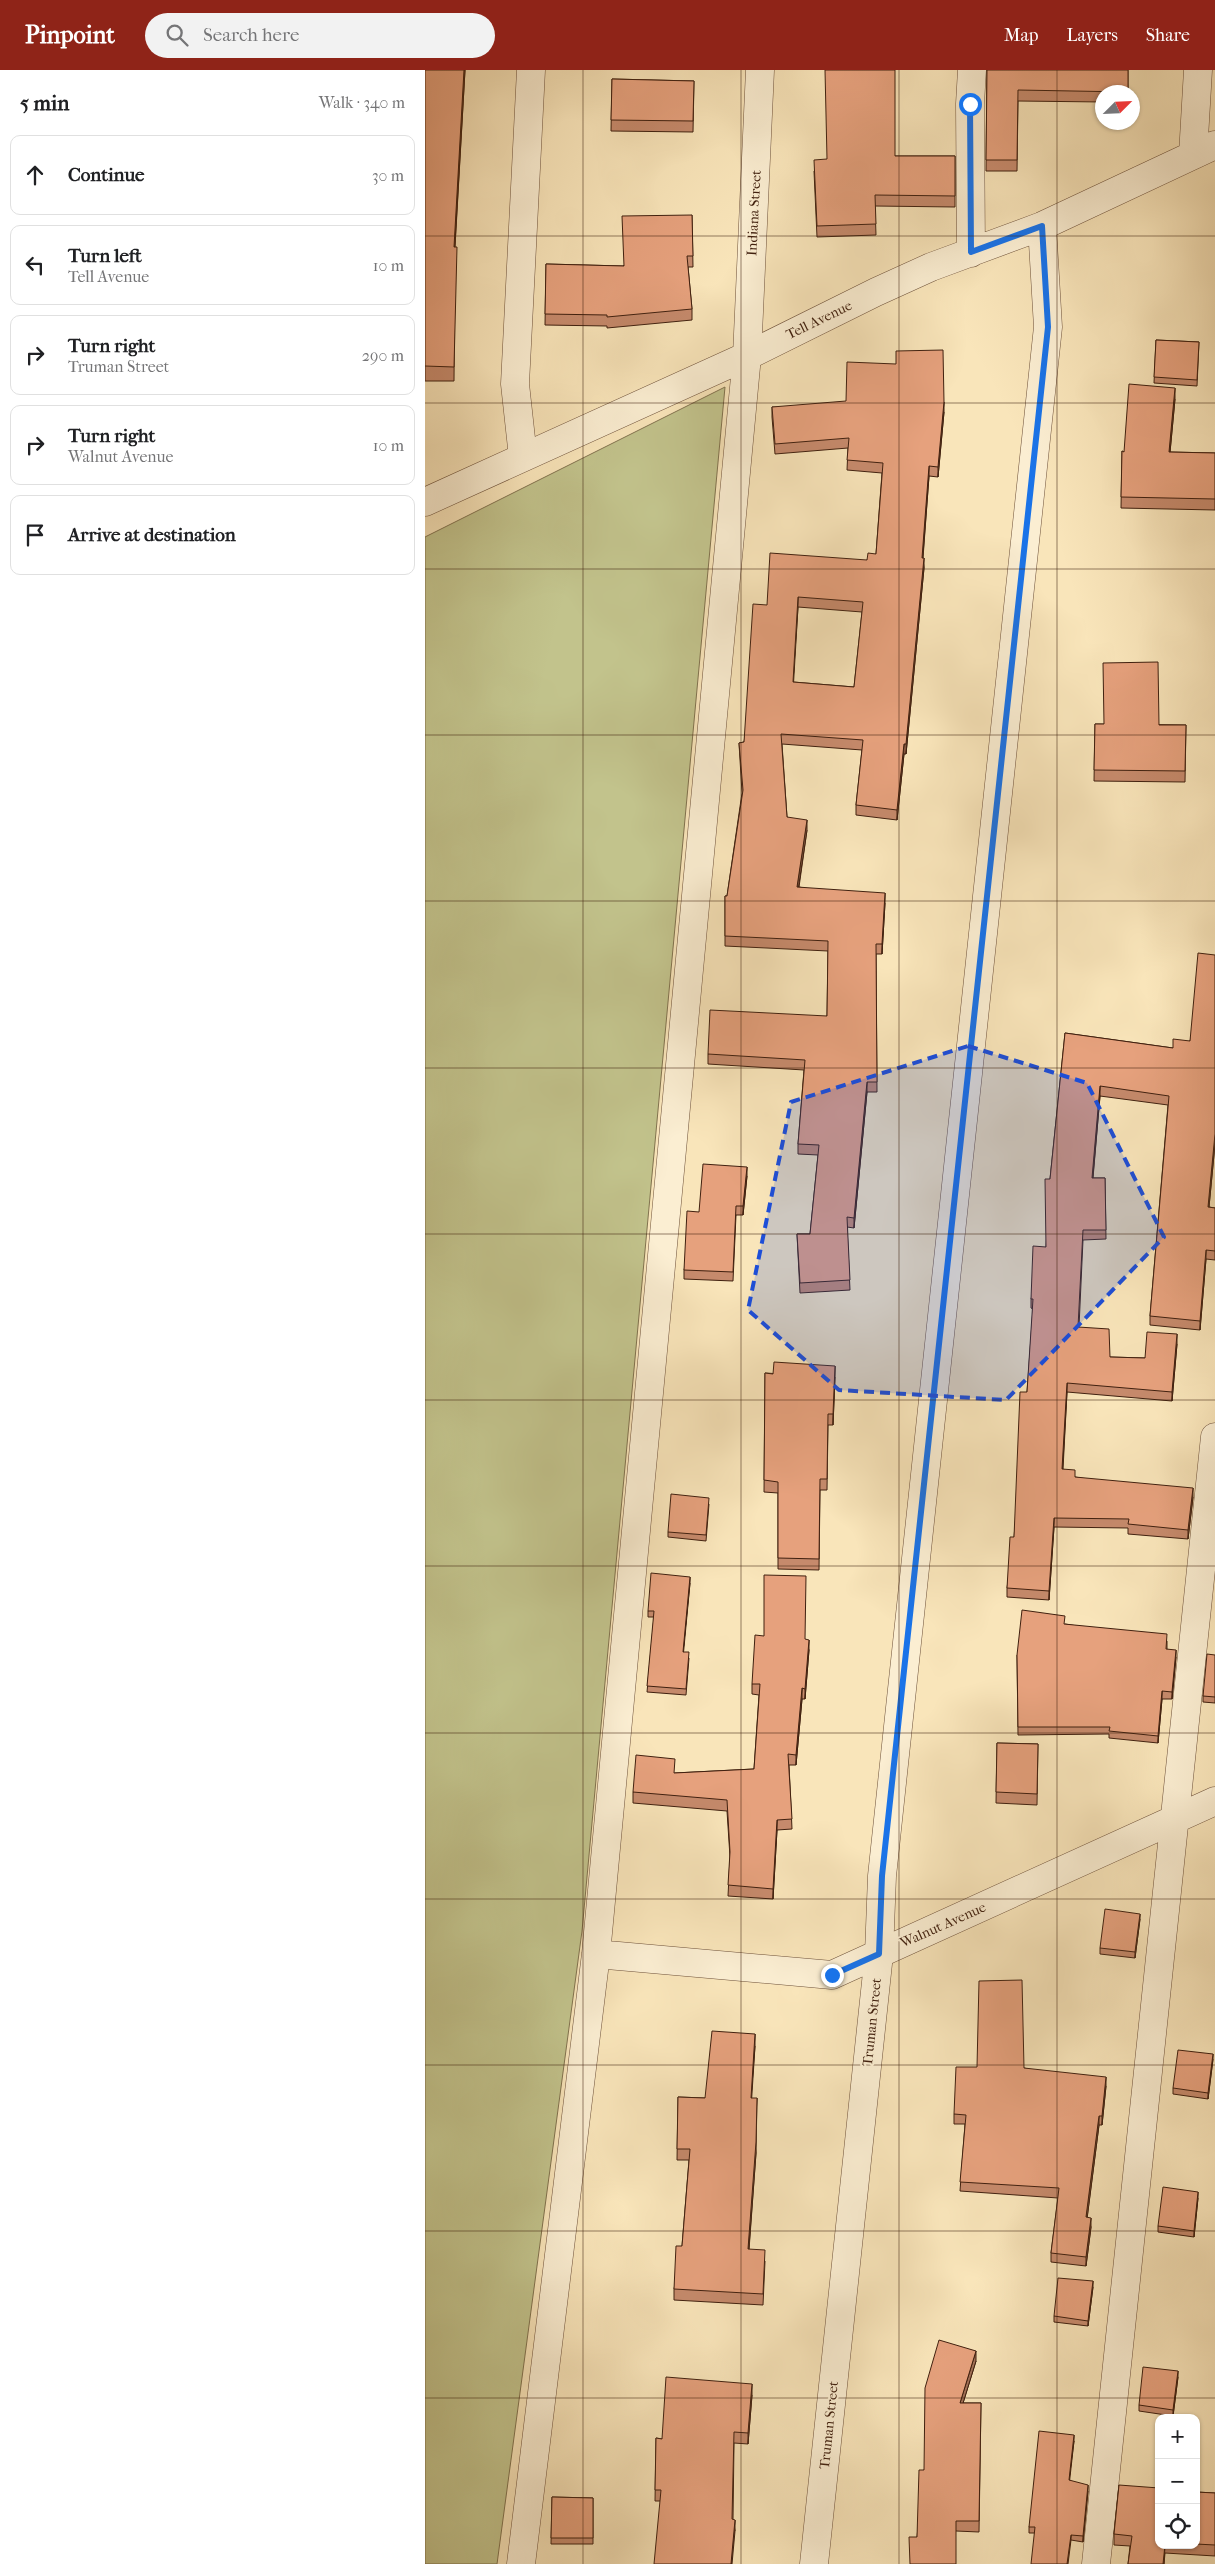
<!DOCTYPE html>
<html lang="en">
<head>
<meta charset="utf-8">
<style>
  body { margin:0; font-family:"IM FELL French Canon",serif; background:#f2f2f2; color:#202124 }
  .controls { position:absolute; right:15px; bottom:15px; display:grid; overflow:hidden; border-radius:10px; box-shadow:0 1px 4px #0004 }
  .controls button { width:45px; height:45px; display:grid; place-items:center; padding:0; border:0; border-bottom:1px solid #e0e0e0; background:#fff; color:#202124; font:25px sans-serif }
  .compass { position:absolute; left:670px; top:15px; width:45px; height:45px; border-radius:50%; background:#fff; box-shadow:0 1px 4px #0004; rotate:66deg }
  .stop { position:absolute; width:15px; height:15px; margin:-11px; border:4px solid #1a73e8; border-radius:50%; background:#fff }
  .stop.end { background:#1a73e8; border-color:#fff; box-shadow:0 1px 5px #0008 }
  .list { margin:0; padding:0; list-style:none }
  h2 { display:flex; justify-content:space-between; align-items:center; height:65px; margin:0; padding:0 20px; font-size:21px }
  h2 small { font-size:16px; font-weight:400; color:#757577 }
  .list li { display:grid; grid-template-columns:32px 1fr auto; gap:15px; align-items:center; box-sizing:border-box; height:80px; margin:0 10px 10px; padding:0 10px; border:1px solid #e0e0e0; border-radius:10px }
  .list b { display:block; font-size:19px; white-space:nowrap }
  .list p { margin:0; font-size:16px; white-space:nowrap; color:#757577 }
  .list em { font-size:16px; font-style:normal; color:#757577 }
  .icon { flex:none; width:28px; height:28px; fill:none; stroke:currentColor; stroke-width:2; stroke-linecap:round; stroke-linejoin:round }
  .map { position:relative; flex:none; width:790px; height:2494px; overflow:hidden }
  header { display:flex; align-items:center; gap:30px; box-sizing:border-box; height:70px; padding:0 25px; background:#8f2418; color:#fff }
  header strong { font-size:24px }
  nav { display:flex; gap:28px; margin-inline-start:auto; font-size:18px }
  .search { width:350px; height:45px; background:#f2f2f2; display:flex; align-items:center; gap:12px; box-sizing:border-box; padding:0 18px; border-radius:28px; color:#757577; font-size:19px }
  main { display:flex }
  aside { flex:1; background:#fff }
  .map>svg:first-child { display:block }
</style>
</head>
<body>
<header>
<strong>Pinpoint</strong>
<div class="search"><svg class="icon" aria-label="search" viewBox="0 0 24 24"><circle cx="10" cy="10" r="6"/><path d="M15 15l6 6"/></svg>Search here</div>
<nav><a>Map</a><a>Layers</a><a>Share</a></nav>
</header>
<main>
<aside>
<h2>5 min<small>Walk · 340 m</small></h2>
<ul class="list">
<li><svg class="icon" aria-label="ahead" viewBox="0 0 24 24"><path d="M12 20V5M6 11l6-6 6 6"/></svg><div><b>Continue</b></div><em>30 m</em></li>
<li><svg class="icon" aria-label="left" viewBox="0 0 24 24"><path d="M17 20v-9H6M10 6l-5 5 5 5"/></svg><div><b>Turn left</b><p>Tell Avenue</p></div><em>10 m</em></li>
<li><svg class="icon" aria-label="right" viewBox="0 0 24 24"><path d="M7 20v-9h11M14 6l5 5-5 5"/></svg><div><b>Turn right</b><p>Truman Street</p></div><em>290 m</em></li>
<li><svg class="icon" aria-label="right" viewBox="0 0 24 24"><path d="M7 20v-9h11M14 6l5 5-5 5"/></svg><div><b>Turn right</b><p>Walnut Avenue</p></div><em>10 m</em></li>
<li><svg class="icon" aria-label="arrive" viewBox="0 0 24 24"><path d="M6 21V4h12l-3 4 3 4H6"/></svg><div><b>Arrive at destination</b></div></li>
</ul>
</aside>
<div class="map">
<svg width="790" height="2494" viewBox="0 0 790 2494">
  <rect width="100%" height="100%" fill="#f9e5ba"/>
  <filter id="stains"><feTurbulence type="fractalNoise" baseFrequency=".004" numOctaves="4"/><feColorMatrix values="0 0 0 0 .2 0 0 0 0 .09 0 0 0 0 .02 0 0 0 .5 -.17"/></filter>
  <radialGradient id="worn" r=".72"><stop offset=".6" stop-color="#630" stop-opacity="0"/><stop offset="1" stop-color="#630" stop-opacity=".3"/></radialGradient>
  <!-- green -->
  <path fill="#c2c38c" stroke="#81724e" d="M 300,317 L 157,1861 L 72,2494 L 0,2494 L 0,467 Z"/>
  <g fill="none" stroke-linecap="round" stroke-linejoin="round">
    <defs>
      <path id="minor" d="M 768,85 L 773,0
        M 546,183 L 545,34 L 547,0
        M 98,387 L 90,314 L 106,0
        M 0,432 L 322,286 L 451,222 L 506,197 L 617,156 L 790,75
        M 171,1884 L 407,1905 L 790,1731
        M 96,2494 L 171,1884 L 322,286 L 335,0
        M 389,2494 L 454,1884 L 457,1806 L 623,257 L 617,156
        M 671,2494 L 790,1367"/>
    </defs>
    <!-- minor casing -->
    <use href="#minor" stroke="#6e513a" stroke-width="29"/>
    <!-- minor -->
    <use href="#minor" stroke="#fbeed2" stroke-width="28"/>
  </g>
  <!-- wall -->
  <path fill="#c68a6c" stroke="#40200f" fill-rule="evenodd" d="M 0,0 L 40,0 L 30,177 L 29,311 L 0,311 Z
    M 562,0 L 703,0 L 703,22 L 678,22 L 678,32 L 593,31 L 592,101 L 561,101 Z
    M 187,9 L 269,11 L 268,62 L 186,61 Z
    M 470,86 L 530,86 L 530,137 L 450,136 L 451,165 L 392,167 L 389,101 L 402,89 Z
    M 267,145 L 268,197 L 263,197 L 267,239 L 267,250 L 182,258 L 182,256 L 120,255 L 121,194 L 198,196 Z
    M 731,270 L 774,272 L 772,316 L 729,313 Z
    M 750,329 L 745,382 L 790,383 L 790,440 L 696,438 L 697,381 L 699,382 Z
    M 347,337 L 519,342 L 513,407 L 504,406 L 498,488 L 499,498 L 481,684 L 479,684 L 472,750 L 431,745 L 431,735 L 437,680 L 357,674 L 362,747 L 382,760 L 374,817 L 460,833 L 457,884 L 451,884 L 452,1022 L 442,1022 L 429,1158 L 422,1157 L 425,1220 L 375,1223 L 372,1164 L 385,1164 L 393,1085 L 373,1084 L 373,1074 L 379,1000 L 283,994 L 283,984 L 402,946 L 403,881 L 300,876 L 300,826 L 302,826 L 317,723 L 314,673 L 319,672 L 342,535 L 442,490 L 451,484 L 457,403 L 422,400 L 423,378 L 350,384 L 347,347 ZM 373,537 L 437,542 L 429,617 L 368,612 Z
    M 670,654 L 761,655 L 760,712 L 669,711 Z
    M 790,885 L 790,1074 L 784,1137 L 790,1138 L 790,1190 L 781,1189 L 775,1260 L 725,1255 L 725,1246 L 743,1035 L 675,1026 L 668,1108 L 680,1108 L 681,1169 L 658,1170 L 654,1257 L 685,1287 L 720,1288 L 752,1274 L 747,1331 L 642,1322 L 638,1399 L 650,1407 L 768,1427 L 763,1469 L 703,1464 L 703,1458 L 629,1457 L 624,1530 L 582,1527 L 582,1518 L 589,1467 L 602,1322 L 608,1239 L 606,1238 L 606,1229 L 621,1177 L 625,1109 L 640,963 L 748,978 L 765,971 Z
    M 322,1106 L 318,1145 L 311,1145 L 308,1211 L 259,1209 L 259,1200 L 274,1142 Z
    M 340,1303 L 410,1307 L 408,1355 L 403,1355 L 402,1420 L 395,1420 L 394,1500 L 353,1499 L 353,1423 L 339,1422 Z
    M 284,1434 L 281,1471 L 243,1467 L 243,1462 Z
    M 265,1513 L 258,1582 L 264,1588 L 261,1625 L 222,1622 L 229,1547 L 223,1547 L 223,1541 Z
    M 640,1554 L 742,1571 L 742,1579 L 751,1587 L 747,1629 L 737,1629 L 733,1673 L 684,1668 L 684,1664 L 593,1665 L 592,1585 Z
    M 380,1570 L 384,1580 L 380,1629 L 377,1629 L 371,1695 L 364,1695 L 367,1759 L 352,1760 L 348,1829 L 303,1826 L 305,1787 L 302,1741 L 208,1733 L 208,1722 L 250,1703 L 329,1699 L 334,1625 L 327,1624 L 327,1614 Z
    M 790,1585 L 790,1633 L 778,1632 L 778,1626 Z
    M 572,1673 L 613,1674 L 612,1735 L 571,1733 Z
    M 715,1849 L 710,1888 L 675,1884 L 675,1878 Z
    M 330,1976 L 326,2028 L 331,2083 L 324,2180 L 340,2191 L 338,2235 L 249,2230 L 249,2219 L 257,2176 L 264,2090 L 252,2090 L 253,2027 L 280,2028 Z
    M 788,1989 L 783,2029 L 748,2024 L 748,2018 Z
    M 599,1998 L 681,2016 L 677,2055 L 674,2055 L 662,2148 L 666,2157 L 661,2196 L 626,2192 L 626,2183 L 633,2128 L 535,2121 L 540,2054 L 529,2054 L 529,2044 Z
    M 773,2128 L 769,2167 L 733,2162 L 733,2156 Z
    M 668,2217 L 663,2256 L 629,2252 L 629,2246 Z
    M 551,2291 L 538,2333 L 556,2333 L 554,2462 L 531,2461 L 492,2467 L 499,2400 Z
    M 753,2307 L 748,2346 L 714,2341 L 714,2335 Z
    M 327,2325 L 323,2374 L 309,2373 L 308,2449 L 310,2461 L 235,2431 L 230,2431 L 231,2368 L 237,2369 Z
    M 649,2371 L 644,2410 L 663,2421 L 658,2472 L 646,2470 L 610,2463 L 604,2463 L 604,2457 Z
    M 694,2415 L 734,2475 L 771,2475 L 771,2422 L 790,2423 L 790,2486 L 740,2483 L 739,2494 L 703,2494 L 705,2476 L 689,2475 L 689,2464 Z
    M 127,2427 L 168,2428 L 168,2474 L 126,2474 Z"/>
  <!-- shaded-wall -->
  <path fill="#a17158" stroke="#40200f" d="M 39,0 L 40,0 L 29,191 L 29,177 Z
    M 750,318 L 750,329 L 744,393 L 744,382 Z
    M 519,332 L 519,342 L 513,407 L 513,397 Z
    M 504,396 L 504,406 L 497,498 L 497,488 Z
    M 499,488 L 499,498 L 481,684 L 481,674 Z
    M 373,527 L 373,537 L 368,622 L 368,612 Z
    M 479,674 L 479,684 L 472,750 L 472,740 Z
    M 382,750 L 382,760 L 372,827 L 372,817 Z
    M 460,823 L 460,833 L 457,884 L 457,874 Z
    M 442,1012 L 442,1022 L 429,1158 L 429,1148 Z
    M 675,1016 L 675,1026 L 667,1117 L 667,1108 Z
    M 790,1064 L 790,1074 L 783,1147 L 783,1137 Z
    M 322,1097 L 322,1106 L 318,1145 L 318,1136 Z
    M 781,1180 L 781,1189 L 775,1260 L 775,1251 Z
    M 752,1264 L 752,1274 L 747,1331 L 747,1322 Z
    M 410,1296 L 410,1307 L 408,1355 L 408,1344 Z
    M 642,1313 L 642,1322 L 637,1409 L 637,1399 Z
    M 768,1418 L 768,1427 L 763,1469 L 763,1460 Z
    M 629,1448 L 629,1457 L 624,1530 L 624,1521 Z
    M 265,1507 L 265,1513 L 258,1588 L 258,1582 Z
    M 384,1570 L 384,1580 L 380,1629 L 380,1619 Z
    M 751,1580 L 751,1587 L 747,1629 L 747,1622 Z
    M 377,1618 L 377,1629 L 371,1695 L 371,1685 Z
    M 737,1621 L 737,1629 L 733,1673 L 733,1666 Z
    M 352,1750 L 352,1760 L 348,1829 L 348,1819 Z
    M 715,1844 L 715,1849 L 710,1888 L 710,1882 Z
    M 330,1964 L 330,1976 L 326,2039 L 326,2028 Z
    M 788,1984 L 788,1989 L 783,2029 L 783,2023 Z
    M 681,2007 L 681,2016 L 677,2055 L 677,2046 Z
    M 332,2028 L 331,2083 L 323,2190 L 323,2179 Z
    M 674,2046 L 674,2055 L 661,2157 L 661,2147 Z
    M 773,2122 L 773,2128 L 769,2167 L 769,2161 Z
    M 666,2148 L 666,2157 L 661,2196 L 661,2187 Z
    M 668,2211 L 668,2217 L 663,2256 L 663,2251 Z
    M 551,2281 L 551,2291 L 535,2343 L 535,2333 Z
    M 753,2301 L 753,2307 L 748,2346 L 748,2340 Z
    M 327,2314 L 327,2325 L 323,2374 L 323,2363 Z
    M 649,2365 L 649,2371 L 644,2416 L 644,2410 Z
    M 663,2415 L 663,2421 L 658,2472 L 658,2466 Z
    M 310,2450 L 310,2461 L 307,2494 L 306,2494 Z
    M 646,2465 L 646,2470 L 643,2494 L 642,2494 Z
    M 740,2475 L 739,2494 L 738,2494 Z"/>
  <!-- building -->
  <path fill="#e6a17d" stroke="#40200f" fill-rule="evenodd" d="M 0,0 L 39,0 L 29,177 L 32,177 L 29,297 L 0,296 Z
    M 400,0 L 470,0 L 470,86 L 530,86 L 530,126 L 450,125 L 451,154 L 392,156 L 389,90 L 402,89 Z
    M 562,0 L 703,0 L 703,22 L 593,20 L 592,90 L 561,90 Z
    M 187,9 L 269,11 L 268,51 L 186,50 Z
    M 267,145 L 268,186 L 262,186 L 267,239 L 182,247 L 182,245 L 120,244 L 121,194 L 199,196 L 197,146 Z
    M 731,270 L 774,272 L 772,310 L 729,307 Z
    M 518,280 L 519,332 L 513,397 L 504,396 L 497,488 L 499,488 L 481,674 L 479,674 L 472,740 L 431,735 L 438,670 L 356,664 L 362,747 L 382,750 L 372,817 L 460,823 L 457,874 L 451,874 L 452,1012 L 442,1012 L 429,1148 L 422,1147 L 425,1210 L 375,1213 L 372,1164 L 385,1164 L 394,1075 L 373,1074 L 380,990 L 283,984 L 285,940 L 402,946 L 403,871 L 300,866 L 300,826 L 302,826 L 318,720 L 314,673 L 319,672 L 328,534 L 342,535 L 345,483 L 442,490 L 443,483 L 451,484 L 458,393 L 422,390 L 424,368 L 350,374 L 347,337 L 421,331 L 422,292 L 471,294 L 471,281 ZM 373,527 L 438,532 L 429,617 L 368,612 Z
    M 704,314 L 750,318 L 744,382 L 790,383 L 790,429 L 696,427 L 697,381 L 699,382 Z
    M 733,592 L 734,655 L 761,655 L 760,701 L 669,700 L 670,654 L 679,654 L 678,593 Z
    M 773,883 L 790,885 L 790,1064 L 783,1137 L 790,1138 L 790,1181 L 781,1180 L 775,1251 L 725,1246 L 744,1026 L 675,1016 L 667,1108 L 680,1108 L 681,1160 L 658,1160 L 653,1257 L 684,1259 L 685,1287 L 720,1288 L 722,1262 L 752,1264 L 747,1322 L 642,1313 L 637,1399 L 650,1400 L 650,1407 L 768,1418 L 763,1460 L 703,1454 L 704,1449 L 629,1448 L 624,1521 L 582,1518 L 585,1467 L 589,1467 L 595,1322 L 602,1322 L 608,1229 L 606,1229 L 608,1176 L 621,1177 L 620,1109 L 625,1109 L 640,963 L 748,978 L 748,969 L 765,971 Z
    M 278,1094 L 322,1097 L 318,1136 L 311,1136 L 308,1202 L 259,1200 L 262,1141 L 274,1142 Z
    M 349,1292 L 410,1296 L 408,1344 L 403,1344 L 402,1409 L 395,1409 L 394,1489 L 353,1488 L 353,1412 L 339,1410 L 340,1303 L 348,1304 Z
    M 246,1424 L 284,1428 L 281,1465 L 243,1462 Z
    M 226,1503 L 265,1507 L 258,1582 L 264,1582 L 261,1619 L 222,1616 L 229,1541 L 223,1541 Z
    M 339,1505 L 381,1506 L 380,1569 L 384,1570 L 380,1619 L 377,1618 L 371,1685 L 363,1684 L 367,1749 L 352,1750 L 348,1819 L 303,1815 L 305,1782 L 302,1730 L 208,1722 L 211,1685 L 250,1689 L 249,1703 L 329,1699 L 335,1614 L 327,1614 L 330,1565 L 339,1566 Z
    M 597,1540 L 640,1546 L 639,1554 L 742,1564 L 741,1579 L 751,1580 L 747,1622 L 737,1621 L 733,1666 L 684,1661 L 685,1657 L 593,1657 L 592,1585 Z
    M 782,1584 L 790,1585 L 790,1627 L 778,1626 Z
    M 572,1673 L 613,1674 L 612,1724 L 571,1722 Z
    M 680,1839 L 715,1844 L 710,1882 L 675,1878 Z
    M 597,1910 L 599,1998 L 681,2007 L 677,2046 L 674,2046 L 661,2147 L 666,2148 L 661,2187 L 626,2183 L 634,2118 L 535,2112 L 541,2045 L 529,2044 L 531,1997 L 552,1997 L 554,1911 Z
    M 287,1961 L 330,1964 L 326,2028 L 332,2028 L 331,2072 L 323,2179 L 340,2180 L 338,2224 L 249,2219 L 251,2176 L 257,2176 L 265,2079 L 252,2079 L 253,2027 L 280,2028 Z
    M 753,1980 L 788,1984 L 783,2023 L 748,2018 Z
    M 738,2117 L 773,2122 L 769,2161 L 733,2156 Z
    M 633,2208 L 668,2211 L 663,2251 L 629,2246 Z
    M 514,2270 L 551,2281 L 535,2333 L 556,2333 L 554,2451 L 531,2451 L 531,2494 L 485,2494 L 484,2467 L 492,2467 L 494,2400 L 499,2400 L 500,2318 Z
    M 718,2297 L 753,2301 L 748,2340 L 714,2335 Z
    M 241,2307 L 327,2314 L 323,2363 L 309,2362 L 307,2449 L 310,2450 L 306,2494 L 229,2494 L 236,2420 L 230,2420 L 231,2368 L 237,2369 Z
    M 614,2361 L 649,2365 L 644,2410 L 663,2415 L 658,2466 L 646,2465 L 642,2494 L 606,2494 L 610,2457 L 604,2457 Z
    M 694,2415 L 734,2418 L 734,2475 L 740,2475 L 738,2494 L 703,2494 L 707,2466 L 689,2464 Z
    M 771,2422 L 790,2423 L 790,2475 L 771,2474 Z
    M 127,2427 L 168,2428 L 168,2468 L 126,2468 Z"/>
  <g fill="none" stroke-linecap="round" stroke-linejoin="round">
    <!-- route -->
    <path stroke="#1a73e8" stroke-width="6" d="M 407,1905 L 454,1884 L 457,1806 L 623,257 L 617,156 L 546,182 L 545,34"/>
  </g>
  <!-- marked area -->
  <path fill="#1d4ed8" fill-opacity="0.2" stroke="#1d4ed8" stroke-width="4" stroke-dasharray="10 6" stroke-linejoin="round" d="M 543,976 L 662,1013 L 739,1167 L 581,1330 L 414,1320 L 323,1240 L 366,1032 Z"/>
  <!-- grid -->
  <path fill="none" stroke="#40200f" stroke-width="1" stroke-opacity="0.55" d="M 158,0 L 158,2494M 316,0 L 316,2494M 474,0 L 474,2494M 632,0 L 632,2494M 0,166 L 790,166M 0,333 L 790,333M 0,499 L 790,499M 0,665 L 790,665M 0,831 L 790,831M 0,998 L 790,998M 0,1164 L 790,1164M 0,1330 L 790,1330M 0,1496 L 790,1496M 0,1663 L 790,1663M 0,1829 L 790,1829M 0,1995 L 790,1995M 0,2161 L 790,2161M 0,2328 L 790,2328"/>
  <g text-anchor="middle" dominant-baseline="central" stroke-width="4" stroke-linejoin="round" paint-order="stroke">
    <!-- street labels -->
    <g font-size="14" fill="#40200f" stroke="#fbeed2">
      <text transform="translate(329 143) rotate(-87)">Indiana Street</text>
      <text transform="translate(394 250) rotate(-26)">Tell Avenue</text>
      <text transform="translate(518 1855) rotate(-24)">Walnut Avenue</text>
      <text transform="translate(447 1952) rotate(-84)">Truman Street</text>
      <text transform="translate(404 2355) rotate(-84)">Truman Street</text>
    </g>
  </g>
  <rect width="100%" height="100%" filter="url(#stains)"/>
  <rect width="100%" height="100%" fill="url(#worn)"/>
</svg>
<div class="controls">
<button>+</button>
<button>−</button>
<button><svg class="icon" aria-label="locate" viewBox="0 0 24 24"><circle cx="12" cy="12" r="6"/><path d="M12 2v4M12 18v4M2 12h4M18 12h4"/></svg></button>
</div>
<svg class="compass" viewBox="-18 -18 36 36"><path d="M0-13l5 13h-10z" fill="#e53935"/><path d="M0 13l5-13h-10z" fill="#757577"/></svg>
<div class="stop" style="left:545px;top:34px"></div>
<div class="stop end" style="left:407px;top:1905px"></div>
</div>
</main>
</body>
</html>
